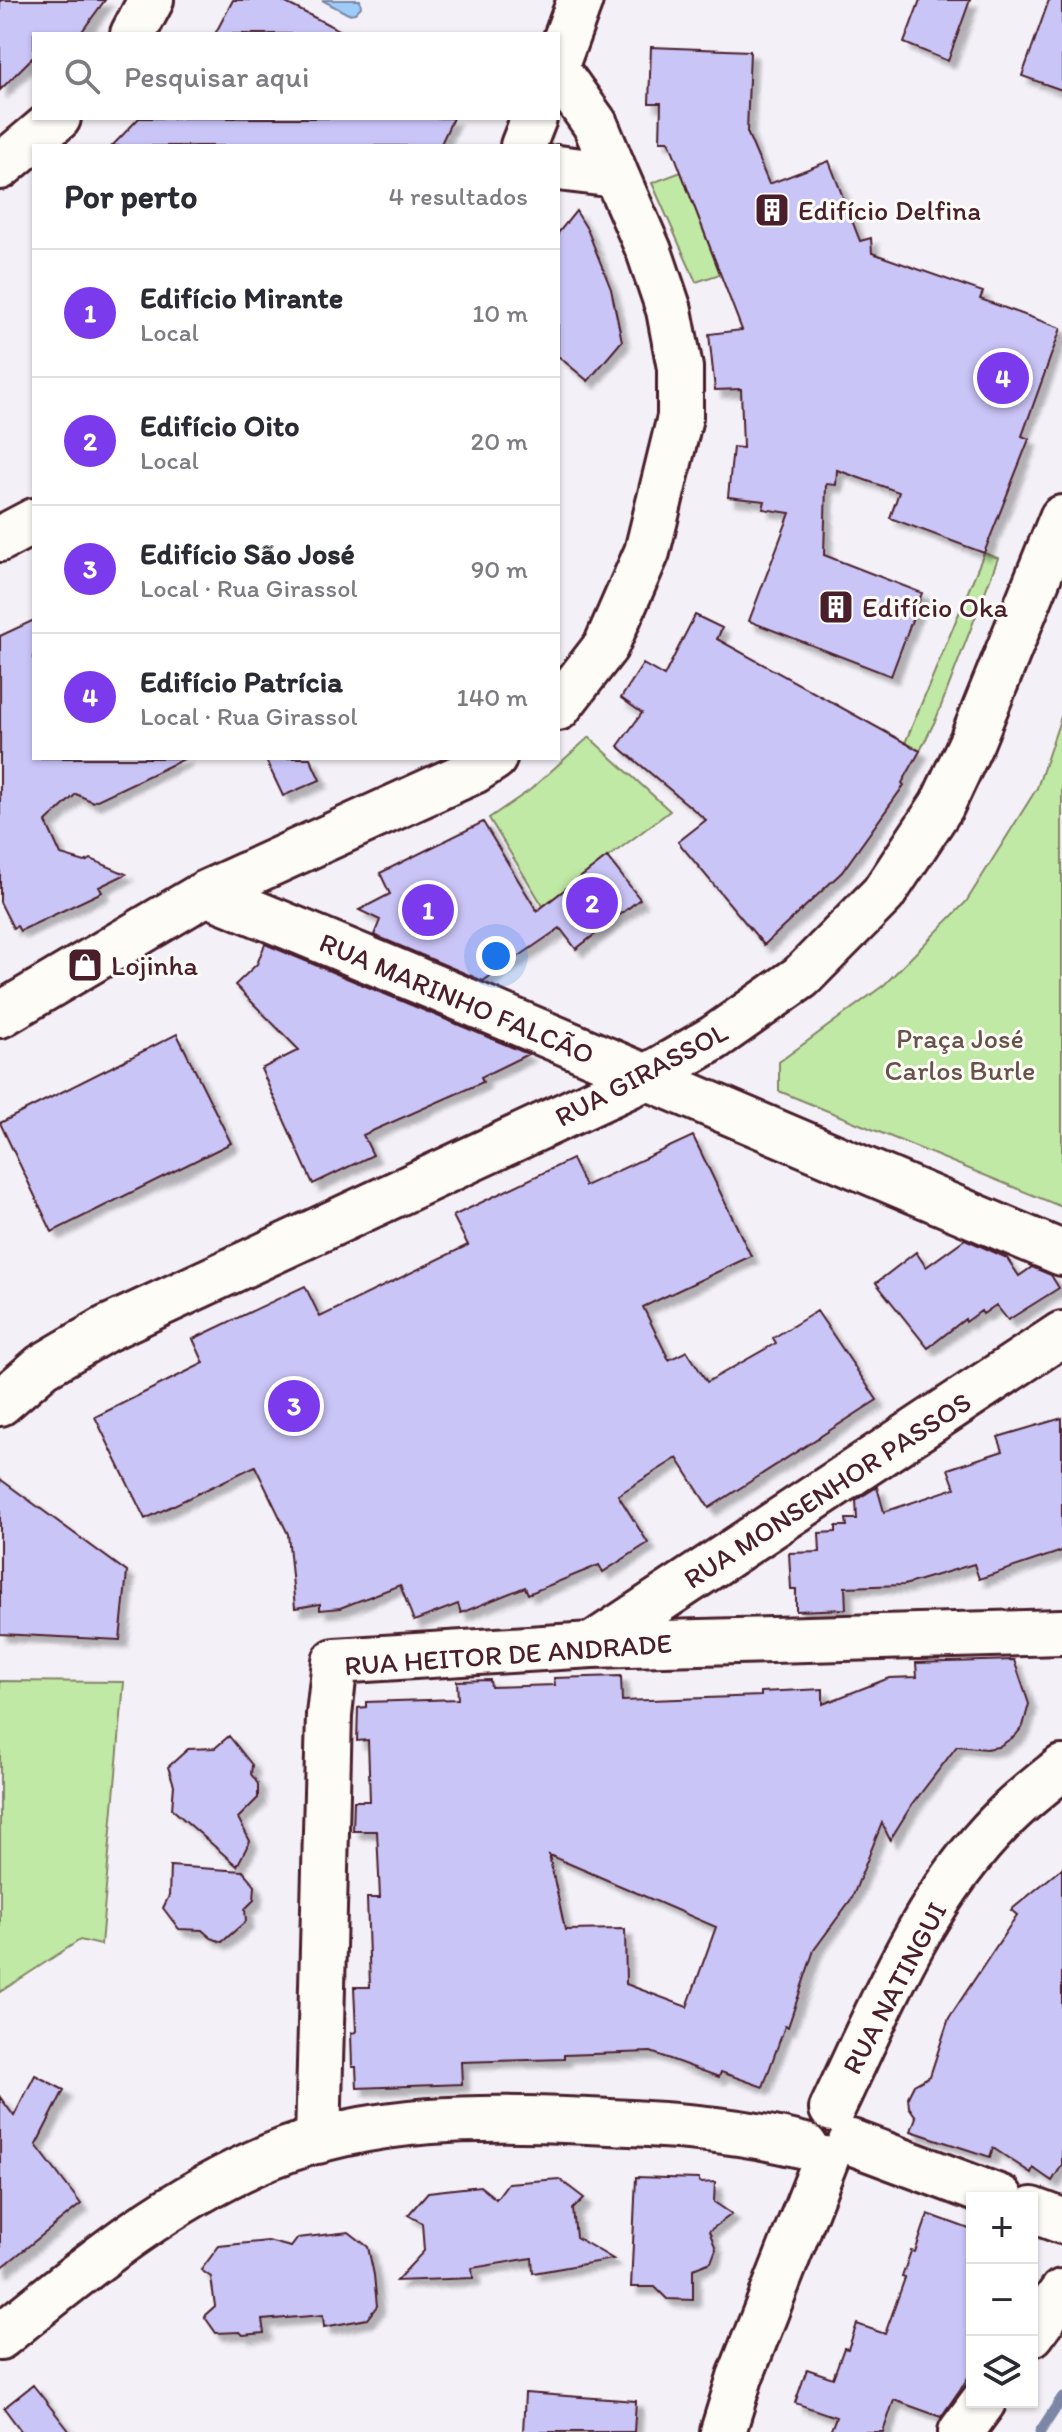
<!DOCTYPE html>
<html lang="pt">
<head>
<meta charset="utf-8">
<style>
  body { margin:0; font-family:Itim,sans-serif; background:#f7f7f7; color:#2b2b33 }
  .controls { position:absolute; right:24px; bottom:24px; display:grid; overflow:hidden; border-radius:0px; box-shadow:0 2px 6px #0004 }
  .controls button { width:72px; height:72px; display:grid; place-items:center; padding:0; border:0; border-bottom:2px solid #e1e1e2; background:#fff; color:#2b2b33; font:40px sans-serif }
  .you { position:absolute; left:496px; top:956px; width:28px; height:28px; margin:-20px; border:6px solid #fff; border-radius:50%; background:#1a73e8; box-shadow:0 0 0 12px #1a73e833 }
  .badge { display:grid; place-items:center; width:52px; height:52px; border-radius:50%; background:#7c3aed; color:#fff; font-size:26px; font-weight:700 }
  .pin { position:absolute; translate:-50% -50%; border:4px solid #fff; box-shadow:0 2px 8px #0006 }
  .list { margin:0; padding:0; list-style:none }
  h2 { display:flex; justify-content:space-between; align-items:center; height:104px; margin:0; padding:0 32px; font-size:34px }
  h2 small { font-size:26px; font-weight:400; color:#7c7c81 }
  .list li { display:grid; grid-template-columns:52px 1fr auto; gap:24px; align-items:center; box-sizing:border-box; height:128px; padding:0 32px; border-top:2px solid #e1e1e2 }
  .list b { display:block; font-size:30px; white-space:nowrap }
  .list p { margin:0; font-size:26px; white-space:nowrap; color:#7c7c81 }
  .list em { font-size:26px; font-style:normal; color:#7c7c81 }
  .icon { flex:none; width:44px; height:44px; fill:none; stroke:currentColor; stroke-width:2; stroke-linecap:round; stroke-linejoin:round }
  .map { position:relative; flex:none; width:1062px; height:2432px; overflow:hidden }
  .search { position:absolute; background:#fff; box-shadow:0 2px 6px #0004; left:32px; top:32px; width:528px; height:88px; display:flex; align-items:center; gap:20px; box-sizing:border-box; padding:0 28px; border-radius:0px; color:#7c7c81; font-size:30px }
  .panel { position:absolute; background:#fff; box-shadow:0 2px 6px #0004; left:32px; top:144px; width:528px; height:616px; border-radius:0px }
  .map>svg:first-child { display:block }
</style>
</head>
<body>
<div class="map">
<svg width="1062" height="2432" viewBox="0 0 1062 2432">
  <defs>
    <filter id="shadow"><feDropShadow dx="7" dy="7" stdDeviation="2" flood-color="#0004"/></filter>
  </defs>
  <rect width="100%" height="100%" fill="#f3f1f7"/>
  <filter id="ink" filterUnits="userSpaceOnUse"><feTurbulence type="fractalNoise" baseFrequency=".0125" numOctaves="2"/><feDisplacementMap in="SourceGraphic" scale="16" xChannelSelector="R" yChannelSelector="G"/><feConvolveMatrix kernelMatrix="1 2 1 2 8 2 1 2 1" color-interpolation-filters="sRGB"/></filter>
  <g filter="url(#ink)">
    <!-- green -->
    <path fill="#c0e9a5" stroke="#858468" stroke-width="2" d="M 681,172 L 720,274 L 696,282 L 652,183 Z
      M 984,553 L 998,558 L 936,719 L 920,751 L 905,743 Z
      M 1062,714 L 1062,1207 L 779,1091 L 779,1062 L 884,985 L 966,902 L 1037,788 Z
      M 589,737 L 670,811 L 543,906 L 489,818 L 530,790 Z
      M 0,1681 L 124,1682 L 101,1945 L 80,1940 L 0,1992 Z"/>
    <!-- water -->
    <path fill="#9eccf9" stroke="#7c87a7" stroke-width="2" d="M 322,0 L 360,0 L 361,7 L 355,13 L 348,14 Z"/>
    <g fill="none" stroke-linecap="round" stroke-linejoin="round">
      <!-- stream -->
      <path stroke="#7c87a7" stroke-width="11" d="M 1040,2432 L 1062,2398"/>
    </g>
    <!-- building -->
    <path fill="#cac5f7" stroke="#4a1f2b" stroke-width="2" fill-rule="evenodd" filter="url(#shadow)" d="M 0,0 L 105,0 L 80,34 L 34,34 L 34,56 L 0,90 Z
      M 233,0 L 280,0 L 347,34 L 215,34 Z
      M 920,0 L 970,0 L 948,61 L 904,43 Z
      M 1049,0 L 1062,0 L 1062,90 L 1022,76 Z
      M 651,47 L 750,51 L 747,132 L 769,184 L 829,161 L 860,241 L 871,238 L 872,253 L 983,292 L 980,299 L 1061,328 L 1022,436 L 1029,439 L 984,553 L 890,518 L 899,492 L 837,470 L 836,485 L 826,484 L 824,555 L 922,593 L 891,676 L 749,621 L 790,513 L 763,509 L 765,501 L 728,497 L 733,447 L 743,448 L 741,389 L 715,390 L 709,334 L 742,330 L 669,141 L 660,141 L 661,103 L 649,103 Z
      M 139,118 L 453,118 L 440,146 L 112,146 Z
      M 576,211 L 587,229 L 611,289 L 622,341 L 588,381 L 558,356 L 558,233 Z
      M 695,615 L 722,628 L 717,639 L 920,751 L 902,783 L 904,785 L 842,872 L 764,945 L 678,842 L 706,820 L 618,746 L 642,713 L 621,698 L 643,664 L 664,676 Z
      M 34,620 L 34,758 L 186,758 L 93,802 L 76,794 L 46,822 L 61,855 L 85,862 L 91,859 L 126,874 L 99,887 L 102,892 L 20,931 L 17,926 L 13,928 L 0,902 L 0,636 Z
      M 265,758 L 310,758 L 320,780 L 283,796 Z
      M 483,822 L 537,911 L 607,857 L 640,899 L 576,949 L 560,928 L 483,981 L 374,935 L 380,920 L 359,910 L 390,894 L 380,873 Z
      M 265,944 L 411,1005 L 528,1054 L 481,1077 L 483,1082 L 363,1135 L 373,1155 L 313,1184 L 261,1069 L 299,1050 L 235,985 L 257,964 Z
      M 177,1034 L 231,1143 L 52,1232 L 0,1123 Z
      M 693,1136 L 751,1256 L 643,1307 L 669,1360 L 687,1351 L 707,1382 L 776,1343 L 773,1338 L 817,1311 L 877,1400 L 709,1508 L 677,1458 L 618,1495 L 648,1543 L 603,1572 L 599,1565 L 528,1594 L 525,1587 L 461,1613 L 458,1604 L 414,1621 L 400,1585 L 340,1608 L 320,1610 L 320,1604 L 295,1608 L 288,1534 L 255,1466 L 145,1519 L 95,1417 L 204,1363 L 193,1339 L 305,1286 L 320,1317 L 468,1245 L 453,1216 L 572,1159 L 585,1186 Z
      M 965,1239 L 1007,1258 L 1019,1276 L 1032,1267 L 1051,1275 L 1059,1288 L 1008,1320 L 996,1305 L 983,1314 L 981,1311 L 966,1322 L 965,1319 L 928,1348 L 876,1283 L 916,1252 L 926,1267 Z
      M 1062,1418 L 1062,1551 L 979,1579 L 974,1564 L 904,1585 L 845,1587 L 846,1609 L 796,1611 L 796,1589 L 791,1589 L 789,1553 L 820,1552 L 819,1533 L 836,1532 L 836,1526 L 847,1526 L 846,1519 L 857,1519 L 856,1500 L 877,1487 L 884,1512 L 955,1488 L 948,1469 L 1003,1451 L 998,1437 Z
      M 0,1479 L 127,1572 L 120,1640 L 0,1634 Z
      M 1014,1660 L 1029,1704 L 1023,1726 L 1015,1736 L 998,1747 L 986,1749 L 957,1746 L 911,1806 L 890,1840 L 882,1823 L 852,1898 L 814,1950 L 788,2027 L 785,2026 L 763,2087 L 721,2072 L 719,2077 L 651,2052 L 564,2055 L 564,2059 L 461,2062 L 462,2084 L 357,2088 L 356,2067 L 352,2067 L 351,2033 L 356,2032 L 354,1987 L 370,1987 L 367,1898 L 380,1898 L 377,1831 L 353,1831 L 354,1801 L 370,1801 L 368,1740 L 357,1741 L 358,1708 L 366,1707 L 366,1702 L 458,1699 L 457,1681 L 490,1680 L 491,1687 L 555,1685 L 554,1678 L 621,1676 L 622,1701 L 761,1696 L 761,1692 L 823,1689 L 823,1704 L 889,1678 L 917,1677 L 916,1663 ZM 549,1855 L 716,1927 L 687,2007 L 626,1984 L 625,1929 L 565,1930 Z
      M 229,1736 L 252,1765 L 251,1774 L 258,1784 L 258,1798 L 238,1818 L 250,1841 L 237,1866 L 172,1809 L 174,1785 L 168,1767 L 188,1749 L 215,1748 Z
      M 170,1866 L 243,1871 L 255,1886 L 254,1900 L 245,1909 L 246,1921 L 222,1942 L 211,1938 L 202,1930 L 179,1929 L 163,1908 L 169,1896 Z
      M 1062,1868 L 1062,2165 L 1052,2181 L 1033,2168 L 1031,2173 L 993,2148 L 990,2157 L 911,2131 L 916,2117 L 909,2107 L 908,2097 L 914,2085 L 930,2076 L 949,2018 L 1017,1915 L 1011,1910 Z
      M 35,2075 L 64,2090 L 36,2145 L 81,2204 L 0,2269 L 0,2097 L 14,2116 Z
      M 636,2177 L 698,2179 L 701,2183 L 715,2182 L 714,2202 L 732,2214 L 709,2231 L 716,2249 L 711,2262 L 693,2269 L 693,2300 L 667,2299 L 655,2287 L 631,2287 Z
      M 559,2179 L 584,2198 L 573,2209 L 576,2237 L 613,2259 L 533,2273 L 532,2258 L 472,2268 L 473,2278 L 396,2281 L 424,2251 L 422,2223 L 408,2215 L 428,2192 L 480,2186 L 496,2199 L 508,2183 Z
      M 928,2214 L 972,2230 L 972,2372 L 941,2417 L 894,2400 L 883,2432 L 830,2432 L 836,2417 L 795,2403 L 807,2369 L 833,2378 L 844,2348 L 848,2349 L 857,2324 L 885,2334 L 905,2278 L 902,2277 L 911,2251 L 915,2252 Z
      M 349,2232 L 368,2247 L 374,2275 L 377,2306 L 367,2319 L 324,2327 L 323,2315 L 262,2320 L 264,2333 L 243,2335 L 240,2332 L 216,2333 L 204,2316 L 215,2306 L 211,2277 L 201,2270 L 219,2246 L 268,2241 L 291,2247 L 298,2238 Z
      M 33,2385 L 70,2432 L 22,2432 L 4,2408 Z
      M 525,2393 L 636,2401 L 634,2432 L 523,2432 Z"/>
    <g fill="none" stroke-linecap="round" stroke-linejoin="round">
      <defs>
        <path id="minor" d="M 133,34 L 151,0
          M 558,60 L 580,0
          M 558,72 L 595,124 L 616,175 L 558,168
          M 523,146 L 534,118
          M 0,167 L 58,118
          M 0,539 L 34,521
          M 558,708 L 606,646 L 647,552 L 680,417 L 680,368 L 669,310 L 649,251 L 616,175
          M 206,893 C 493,1009 776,1134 1062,1253
          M 0,1015 L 206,893 L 474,771 L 494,758
          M 0,1403 L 43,1366 L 106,1329 L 645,1078 L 714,1038 L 801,977 L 883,894 L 942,805 L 972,741 L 1062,518
          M 592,1645 L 1062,1334
          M 832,2109 C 880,2009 922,1900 1002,1820 C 1020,1801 1041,1785 1062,1768
          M 318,2141 L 329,1715 L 335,1661 L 592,1645 L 1062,1632
          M 851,2142 L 1001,2198
          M 1032,2210 L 1062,2221
          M 1032,2334 L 1062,2292
          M 0,2337 C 85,2268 169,2198 271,2156 C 371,2115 483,2116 588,2121 C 661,2124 733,2128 805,2146
          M 723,2432 L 740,2377 L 826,2159
          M 961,2432 L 983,2402"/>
      </defs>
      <!-- minor casing -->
      <use href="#minor" stroke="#4a1f2b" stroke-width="50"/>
      <!-- minor -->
      <use href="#minor" stroke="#fdfcf7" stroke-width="44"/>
    </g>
  </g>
  <!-- icons -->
  <defs>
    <symbol id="building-square" viewBox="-11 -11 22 22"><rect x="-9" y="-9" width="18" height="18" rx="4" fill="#4a1f2b" stroke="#fdfcf7"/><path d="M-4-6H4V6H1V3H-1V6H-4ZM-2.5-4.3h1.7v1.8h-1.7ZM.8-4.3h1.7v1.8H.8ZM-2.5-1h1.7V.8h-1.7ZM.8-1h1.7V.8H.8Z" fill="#fff"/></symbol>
    <symbol id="shop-square" viewBox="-11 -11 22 22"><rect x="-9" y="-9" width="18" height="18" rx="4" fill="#4a1f2b" stroke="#fdfcf7"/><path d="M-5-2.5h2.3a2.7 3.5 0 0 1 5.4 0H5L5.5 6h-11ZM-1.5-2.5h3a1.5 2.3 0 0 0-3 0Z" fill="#fff"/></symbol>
  </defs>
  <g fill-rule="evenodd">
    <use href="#building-square" x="752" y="190" width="40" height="40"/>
    <use href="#building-square" x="816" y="587" width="40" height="40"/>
    <use href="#shop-square" x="65" y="945" width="40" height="40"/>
  </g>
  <g text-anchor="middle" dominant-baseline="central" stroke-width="6" stroke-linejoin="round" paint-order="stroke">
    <!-- poi labels -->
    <g font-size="28" fill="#4a1f2b" stroke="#fdfcf7" text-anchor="start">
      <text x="798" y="210">Edifício Delfina</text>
      <text x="862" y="607">Edifício Oka</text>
      <text x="111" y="965">Lojinha</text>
    </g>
    <!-- street labels -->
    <g font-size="28" fill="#4a1f2b" stroke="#fdfcf7">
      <text transform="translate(457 998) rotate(23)">RUA MARINHO FALCÃO</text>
      <text transform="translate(641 1074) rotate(-28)">RUA GIRASSOL</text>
      <text transform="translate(827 1490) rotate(-33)">RUA MONSENHOR PASSOS</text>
      <text transform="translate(508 1654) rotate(-4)">RUA HEITOR DE ANDRADE</text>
      <text transform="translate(894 1988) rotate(-62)">RUA NATINGUI</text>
    </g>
    <!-- park labels -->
    <g font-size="28" fill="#68524a" stroke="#fdfcf7">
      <text x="960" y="1038">Praça José<tspan x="960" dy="32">Carlos Burle</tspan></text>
    </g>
  </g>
</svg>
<div class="controls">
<button>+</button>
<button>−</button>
<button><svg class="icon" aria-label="layers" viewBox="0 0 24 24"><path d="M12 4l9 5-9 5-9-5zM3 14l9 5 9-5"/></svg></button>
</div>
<div class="you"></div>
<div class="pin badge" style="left:428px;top:910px">1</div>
<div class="pin badge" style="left:592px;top:903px">2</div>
<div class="pin badge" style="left:294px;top:1406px">3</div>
<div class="pin badge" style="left:1003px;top:378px">4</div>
<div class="search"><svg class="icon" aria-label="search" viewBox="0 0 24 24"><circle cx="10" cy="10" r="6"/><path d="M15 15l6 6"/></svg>Pesquisar aqui</div>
<section class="panel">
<h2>Por perto<small>4 resultados</small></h2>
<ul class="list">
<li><span class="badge">1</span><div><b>Edifício Mirante</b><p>Local</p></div><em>10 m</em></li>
<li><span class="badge">2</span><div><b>Edifício Oito</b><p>Local</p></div><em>20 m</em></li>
<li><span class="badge">3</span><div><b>Edifício São José</b><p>Local · Rua Girassol</p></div><em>90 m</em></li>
<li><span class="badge">4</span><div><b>Edifício Patrícia</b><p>Local · Rua Girassol</p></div><em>140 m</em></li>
</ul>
</section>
</div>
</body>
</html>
